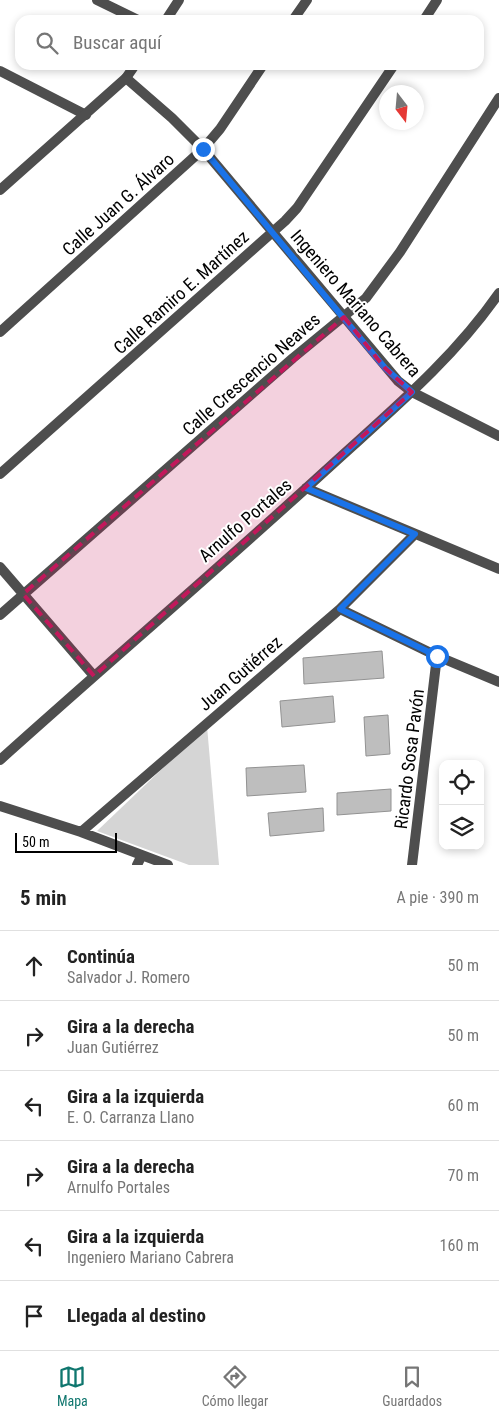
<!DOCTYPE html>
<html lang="es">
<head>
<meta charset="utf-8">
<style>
  body { margin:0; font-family:"Roboto Condensed",sans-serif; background:#f2f2f2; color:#222 }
  .controls { position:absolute; right:15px; bottom:15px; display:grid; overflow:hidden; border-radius:10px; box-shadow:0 2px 8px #0003 }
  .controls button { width:45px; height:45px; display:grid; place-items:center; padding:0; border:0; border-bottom:1px solid #e0e0e0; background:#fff; color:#222; font:25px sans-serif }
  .compass { position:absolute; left:379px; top:85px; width:45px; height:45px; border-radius:50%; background:#fff; box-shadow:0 2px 8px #0003; rotate:164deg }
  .scale { position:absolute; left:15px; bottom:12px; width:102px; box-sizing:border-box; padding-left:5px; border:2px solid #000; border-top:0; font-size:14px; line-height:18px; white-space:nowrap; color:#000; -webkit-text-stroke:4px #fff; paint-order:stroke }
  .stop { position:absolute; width:15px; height:15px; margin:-11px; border:4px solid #1a73e8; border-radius:50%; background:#fff }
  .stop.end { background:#1a73e8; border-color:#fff; box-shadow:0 1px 5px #0008 }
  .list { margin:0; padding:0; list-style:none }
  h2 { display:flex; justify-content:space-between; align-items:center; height:65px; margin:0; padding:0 20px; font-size:21px }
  h2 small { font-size:16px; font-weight:400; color:#767676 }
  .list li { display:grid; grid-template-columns:32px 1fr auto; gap:15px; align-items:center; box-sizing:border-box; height:70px; padding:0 20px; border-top:1px solid #e0e0e0 }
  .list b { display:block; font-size:19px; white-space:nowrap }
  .list p { margin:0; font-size:16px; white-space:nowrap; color:#767676 }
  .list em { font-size:16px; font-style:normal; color:#767676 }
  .icon { flex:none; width:28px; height:28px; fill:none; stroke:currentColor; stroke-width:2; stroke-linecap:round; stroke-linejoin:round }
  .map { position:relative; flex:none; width:499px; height:865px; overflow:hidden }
  .search { position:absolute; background:#fff; box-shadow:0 2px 8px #0003; left:15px; right:15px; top:15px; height:55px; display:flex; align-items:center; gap:12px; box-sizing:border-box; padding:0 18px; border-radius:15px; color:#767676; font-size:19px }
  .sheet { height:485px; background:#fff }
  nav { display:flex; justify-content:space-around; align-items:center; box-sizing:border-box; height:70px; border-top:1px solid #e0e0e0; background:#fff; font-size:14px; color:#767676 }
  nav a { display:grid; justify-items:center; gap:2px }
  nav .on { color:#0f766e }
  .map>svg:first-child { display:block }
</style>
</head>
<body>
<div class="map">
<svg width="499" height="865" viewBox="0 0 499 865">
  <rect width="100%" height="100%" fill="#fff"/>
  <!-- green -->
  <path fill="#d5d5d5" d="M 207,726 L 219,865 L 189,865 L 97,831 Z"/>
  <!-- building -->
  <path fill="#bebebe" stroke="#929292" d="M 382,651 L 384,678 L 304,684 L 303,658 Z
    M 333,696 L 335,722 L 282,727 L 280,701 Z
    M 388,715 L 390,754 L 366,756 L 364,717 Z
    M 304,765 L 306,792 L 247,796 L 246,768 Z
    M 391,789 L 391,811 L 337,815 L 337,793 Z
    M 323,808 L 324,831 L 270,836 L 268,813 Z"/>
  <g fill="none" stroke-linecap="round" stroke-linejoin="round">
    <!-- minor -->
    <path stroke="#4e4e4e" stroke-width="10" d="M 97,0 L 138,20
      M 293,20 L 307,0
      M 424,20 L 437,0
      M 0,71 L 86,115
      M 126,78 L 172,118 L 203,149 L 398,381 L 412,392 L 499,436
      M 0,332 L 203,149 L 220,129 L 263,65
      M 0,474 L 285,221 L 297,208 L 394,65
      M 306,488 L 499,569
      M 0,567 L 94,676
      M 340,609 L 437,656 L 499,682
      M 0,615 L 293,358 L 366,298 L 400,252 L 499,98
      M 0,760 C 108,663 218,569 325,471 C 387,414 451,362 499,293
      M 0,806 L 81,832 L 168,865
      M 81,832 L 340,609 L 415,534
      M 137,865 L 142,855
      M 412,865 L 437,656"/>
    <!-- tertiary -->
    <path stroke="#4e4e4e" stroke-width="10" d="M 166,20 L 179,0
      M 0,190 L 126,78 L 135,65"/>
  </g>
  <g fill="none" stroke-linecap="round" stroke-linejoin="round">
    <!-- route -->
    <path stroke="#1a73e8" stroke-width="6" d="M 203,149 L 385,368 L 412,392 L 306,488 L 415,534 L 340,609 L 437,656"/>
  </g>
  <!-- marked area -->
  <path fill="#c2185b" fill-opacity="0.2" stroke="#c2185b" stroke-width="4" stroke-dasharray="10 6" stroke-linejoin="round" d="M 344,317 L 385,368 L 412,392 L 94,676 L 23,594 Z"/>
  <g text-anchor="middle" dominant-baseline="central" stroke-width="4" stroke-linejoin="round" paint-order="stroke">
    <!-- street labels -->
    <g font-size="18" fill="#000" stroke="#fff">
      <text transform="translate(118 204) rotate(-42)">Calle Juan G. Álvaro</text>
      <text transform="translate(181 292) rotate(-42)">Calle Ramiro E. Martínez</text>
      <text transform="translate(356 303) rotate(49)">Ingeniero Mariano Cabrera</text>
      <text transform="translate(251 374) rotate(-41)">Calle Crescencio Neaves</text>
      <text transform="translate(245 520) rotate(-41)">Arnulfo Portales</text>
      <text transform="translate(240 673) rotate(-41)">Juan Gutiérrez</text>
      <text transform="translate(409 759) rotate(-83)">Ricardo Sosa Pavón</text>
    </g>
  </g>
</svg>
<div class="controls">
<button><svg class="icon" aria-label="locate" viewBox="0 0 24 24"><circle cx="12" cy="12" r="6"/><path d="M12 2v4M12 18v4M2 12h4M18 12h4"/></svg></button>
<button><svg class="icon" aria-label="layers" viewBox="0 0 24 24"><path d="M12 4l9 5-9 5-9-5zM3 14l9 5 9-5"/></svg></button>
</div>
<svg class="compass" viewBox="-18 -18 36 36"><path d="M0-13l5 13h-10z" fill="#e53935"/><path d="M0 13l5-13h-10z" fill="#767676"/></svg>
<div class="scale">50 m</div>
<div class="stop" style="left:437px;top:656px"></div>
<div class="stop end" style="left:203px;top:149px"></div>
<div class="search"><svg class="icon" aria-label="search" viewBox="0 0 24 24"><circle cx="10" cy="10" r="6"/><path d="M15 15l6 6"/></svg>Buscar aquí</div>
</div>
<section class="sheet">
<h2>5 min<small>A pie · 390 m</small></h2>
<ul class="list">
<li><svg class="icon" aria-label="ahead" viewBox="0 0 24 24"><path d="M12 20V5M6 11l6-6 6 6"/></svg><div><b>Continúa</b><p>Salvador J. Romero</p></div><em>50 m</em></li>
<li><svg class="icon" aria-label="right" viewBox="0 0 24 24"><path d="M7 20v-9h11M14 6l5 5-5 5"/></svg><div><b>Gira a la derecha</b><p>Juan Gutiérrez</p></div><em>50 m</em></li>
<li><svg class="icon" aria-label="left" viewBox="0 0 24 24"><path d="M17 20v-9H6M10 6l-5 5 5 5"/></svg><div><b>Gira a la izquierda</b><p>E. O. Carranza Llano</p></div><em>60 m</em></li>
<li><svg class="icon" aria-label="right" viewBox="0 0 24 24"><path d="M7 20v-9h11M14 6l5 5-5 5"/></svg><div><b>Gira a la derecha</b><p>Arnulfo Portales</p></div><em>70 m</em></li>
<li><svg class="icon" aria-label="left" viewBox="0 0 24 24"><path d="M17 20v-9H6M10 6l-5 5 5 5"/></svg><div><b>Gira a la izquierda</b><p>Ingeniero Mariano Cabrera</p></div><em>160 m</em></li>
<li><svg class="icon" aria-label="arrive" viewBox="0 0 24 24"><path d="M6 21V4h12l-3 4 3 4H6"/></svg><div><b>Llegada al destino</b></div></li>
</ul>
</section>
<nav>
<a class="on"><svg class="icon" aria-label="map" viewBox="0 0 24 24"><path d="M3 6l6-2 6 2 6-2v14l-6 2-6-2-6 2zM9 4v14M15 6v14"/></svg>Mapa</a>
<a><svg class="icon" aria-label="directions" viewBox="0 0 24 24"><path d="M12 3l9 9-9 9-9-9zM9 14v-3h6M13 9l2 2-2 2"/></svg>Cómo llegar</a>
<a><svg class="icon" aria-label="saved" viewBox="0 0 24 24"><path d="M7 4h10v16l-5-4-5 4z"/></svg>Guardados</a>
</nav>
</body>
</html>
